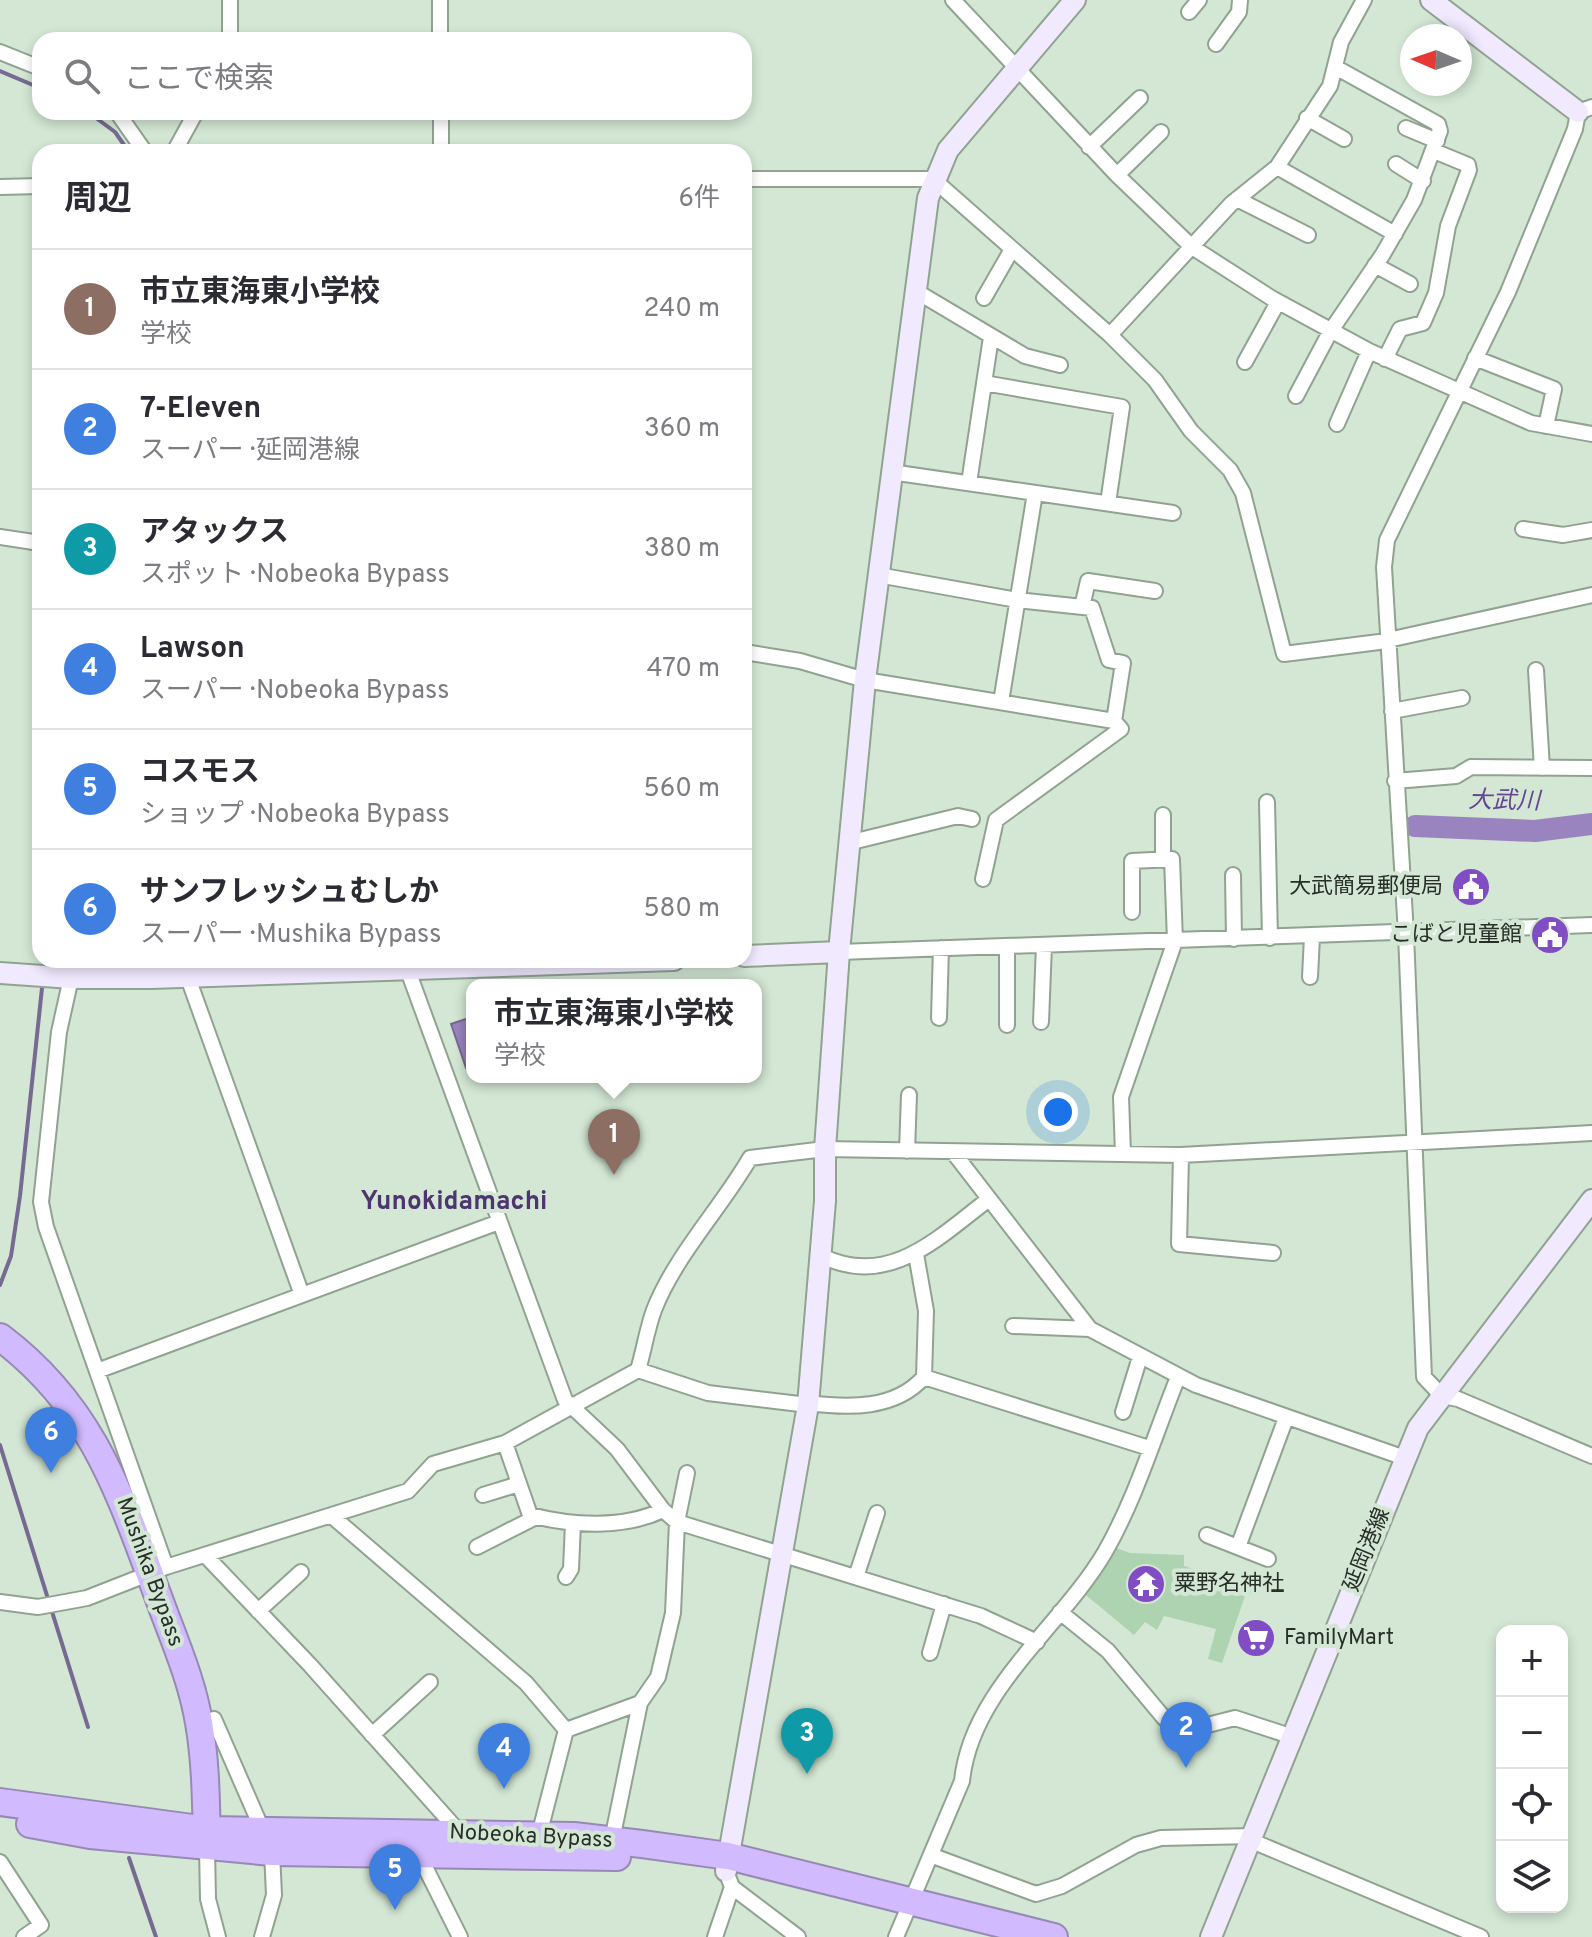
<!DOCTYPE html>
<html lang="ja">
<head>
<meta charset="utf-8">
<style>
  body { margin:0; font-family:Overpass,"Noto Sans JP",sans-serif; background:#f7f7f7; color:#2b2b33 }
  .controls { position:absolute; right:24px; bottom:24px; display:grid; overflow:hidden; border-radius:16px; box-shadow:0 4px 12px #0003 }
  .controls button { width:72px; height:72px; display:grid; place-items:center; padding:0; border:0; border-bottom:2px solid #e1e1e2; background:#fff; color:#2b2b33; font:40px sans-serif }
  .compass { position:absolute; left:1400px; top:24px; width:72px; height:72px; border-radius:50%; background:#fff; box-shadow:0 4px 12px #0003; rotate:272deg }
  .you { position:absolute; left:1058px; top:1112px; width:28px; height:28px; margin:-20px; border:6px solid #fff; border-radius:50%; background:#1a73e8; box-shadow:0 0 0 12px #1a73e833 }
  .badge { display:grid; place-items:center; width:52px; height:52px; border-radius:50%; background:#111827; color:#fff; font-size:26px; font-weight:700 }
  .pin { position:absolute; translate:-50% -66px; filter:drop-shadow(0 2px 4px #0008) }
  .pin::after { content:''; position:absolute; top:42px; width:28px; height:24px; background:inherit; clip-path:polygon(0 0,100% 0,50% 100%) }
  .popup { position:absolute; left:466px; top:979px; width:296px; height:104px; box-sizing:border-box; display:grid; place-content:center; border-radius:16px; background:#fff; filter:drop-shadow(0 2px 6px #0005); font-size:26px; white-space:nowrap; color:#7c7c81 }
  .popup b { font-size:30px; color:#2b2b33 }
  .popup::after { content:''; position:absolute; left:50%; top:100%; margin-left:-16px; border:16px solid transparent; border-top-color:#fff }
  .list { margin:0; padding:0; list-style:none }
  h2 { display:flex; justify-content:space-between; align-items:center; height:104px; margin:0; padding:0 32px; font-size:34px }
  h2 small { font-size:26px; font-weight:400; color:#7c7c81 }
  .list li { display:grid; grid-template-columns:52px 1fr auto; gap:24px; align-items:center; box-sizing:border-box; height:120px; padding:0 32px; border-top:2px solid #e1e1e2 }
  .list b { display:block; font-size:30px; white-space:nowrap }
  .list p { margin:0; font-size:26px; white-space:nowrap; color:#7c7c81 }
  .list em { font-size:26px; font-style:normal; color:#7c7c81 }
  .icon { flex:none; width:44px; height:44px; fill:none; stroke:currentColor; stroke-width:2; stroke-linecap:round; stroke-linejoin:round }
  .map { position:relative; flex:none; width:1592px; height:1937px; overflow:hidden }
  .search { position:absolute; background:#fff; box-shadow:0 4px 12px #0003; left:32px; top:32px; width:720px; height:88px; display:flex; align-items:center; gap:20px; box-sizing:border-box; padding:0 28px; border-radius:24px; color:#7c7c81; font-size:30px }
  .panel { position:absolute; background:#fff; box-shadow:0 4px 12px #0003; left:32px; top:144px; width:720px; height:824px; border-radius:24px }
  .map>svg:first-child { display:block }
</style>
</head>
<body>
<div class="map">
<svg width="1592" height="1937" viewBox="0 0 1592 1937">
  <rect width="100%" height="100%" fill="#d3e7d4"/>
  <!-- green -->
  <path fill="#aed3b1" d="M 1111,1546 L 1130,1553 L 1184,1555 L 1184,1566 L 1257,1589 L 1255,1594 L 1246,1593 L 1222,1663 L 1208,1659 L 1216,1629 L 1164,1616 L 1157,1630 L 1145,1622 L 1134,1635 L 1081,1591 Z"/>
  <!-- water -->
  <path fill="#9984c0" stroke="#776a92" stroke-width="2" d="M 472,1017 L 472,1066 L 466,1068 L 451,1024 Z"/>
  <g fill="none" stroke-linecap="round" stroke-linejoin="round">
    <!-- stream -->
    <path stroke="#776a92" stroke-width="4" d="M 0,71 L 40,88
      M 88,112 L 115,132 L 129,152
      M 47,962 L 48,960
      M 0,1285 L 11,1256 L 20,1196 L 42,988
      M 0,1445 L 88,1727
      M 129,1858 L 156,1937"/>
    <!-- river -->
    <path stroke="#9984c0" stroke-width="22" d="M 1415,826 L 1535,831 L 1592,824"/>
    <defs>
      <path id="street" d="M 230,0 L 230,40
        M 440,0 L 440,40
        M 953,0 L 1117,175 L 1192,247 L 1273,299 L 1369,351 L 1531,423 L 1592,434
        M 1189,12 L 1199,0
        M 1216,44 L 1239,12 L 1240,0
        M 0,52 L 40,68
        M 1592,107 L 1578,112 L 1575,129 L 1508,292 L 1387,540 L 1384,567 L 1406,934 L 1424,1377 L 1442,1396 L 1458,1399 L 1592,1456
        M 117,112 L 145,152
        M 441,112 L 441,152
        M 1307,118 L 1344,139
        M 1406,128 L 1437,141
        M 1089,147 L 1140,98
        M 174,152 L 196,112
        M 1396,164 L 1423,181
        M 1277,167 L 1395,234
        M 1117,175 L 1161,132
        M 744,179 L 933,179 L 1110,335 L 1155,380 L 1191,431 L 1230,470 L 1243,493 L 1284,654 L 1379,642 L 1592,595
        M 0,187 L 40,186
        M 1237,199 L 1308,235
        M 1375,265 L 1410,284
        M 914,290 L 1025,356 L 1060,365
        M 984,298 L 1011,251
        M 1110,335 L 1231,204 L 1277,167 L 1330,86 L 1341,42 L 1364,0
        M 1475,358 L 1554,389 L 1546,426
        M 1385,359 L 1400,329 L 1423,323 L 1436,293 L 1448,226 L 1469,170 L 1468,165 L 1434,151
        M 1245,362 L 1278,302
        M 984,383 L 1122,407 L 1108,503
        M 1296,396 L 1330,332 L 1383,254 L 1414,200 L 1440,131 L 1438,124 L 1337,68
        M 1337,424 L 1369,351
        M 891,472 L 1173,513
        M 969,483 L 991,337
        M 1523,529 L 1563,535 L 1592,530
        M 0,537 L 40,543
        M 878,575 L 1017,600 L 1092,608 L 1109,660 L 1123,663 L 1114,721 L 1121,729 L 996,820 L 983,879
        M 1082,607 L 1088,581 L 1155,591
        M 744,652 L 800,661 L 865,680 L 1114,721
        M 1536,670 L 1542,768
        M 1001,702 L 1035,493
        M 1392,711 L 1462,698
        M 1395,781 L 1456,776 L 1471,767 L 1592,768
        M 1267,802 L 1270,938
        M 1163,815 L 1163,860
        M 852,842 L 958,816 L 972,819
        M 1233,875 L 1234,939
        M 839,952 L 1592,925
        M 75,960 L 59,1032 L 41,1202 L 46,1227 L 166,1567
        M 407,968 L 565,1400 L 617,1449 L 663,1510 L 677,1522 L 981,1616 L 1037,1642
        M 187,975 L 302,1295
        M 1310,977 L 1312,937
        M 939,1018 L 941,948
        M 1041,1022 L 1044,945
        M 1007,1025 L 1007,946
        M 907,1151 L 909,1095
        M 953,1152 L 1090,1329 L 1196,1385 L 1405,1458
        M 1123,1154 L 1121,1097 L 1175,941 L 1172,859 L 1132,861 L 1132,912
        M 1181,1155 L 1179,1244 L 1273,1253
        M 822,1256 C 889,1289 939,1237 989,1199
        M 1013,1326 L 1090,1329
        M 638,1370 L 708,1393 L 808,1405
        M 97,1371 L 499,1222
        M 924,1377 L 1149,1448
        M 808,1403 C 848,1408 895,1410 924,1377 L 926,1311 L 916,1254
        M 1123,1412 L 1140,1357
        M 505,1443 L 530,1515 C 573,1526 623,1529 663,1510
        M 483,1495 L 519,1484
        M 333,1517 L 526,1683 L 566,1730
        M 1207,1535 L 1268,1559
        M 477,1547 L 536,1517
        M 1238,1547 L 1286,1418
        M 205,1555 L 310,1665 L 460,1833
        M 566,1577 L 571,1569 L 573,1523
        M 856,1577 L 877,1513
        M 0,1602 L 38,1607 L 87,1598 L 166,1567 L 408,1491 L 433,1464 L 505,1443 L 638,1370 C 644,1350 647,1329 654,1310 C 675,1256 721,1208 750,1158 L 825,1149 L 1181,1155 L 1592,1133
        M 258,1611 L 301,1572
        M 1060,1612 L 1108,1651 L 1164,1718 L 1177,1728 L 1188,1730 L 1235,1718 L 1293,1737
        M 930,1653 L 944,1604
        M 199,1723 L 214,1719 L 272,1852 L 274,1895 L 262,1937
        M 372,1735 L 430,1682
        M 539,1835 L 566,1730 L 640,1703 L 658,1677 L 673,1613 L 677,1522 L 687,1473
        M 612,1840 L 640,1703
        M 1252,1841 L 1481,1937
        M 207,1848 L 208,1899 L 218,1937
        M 418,1853 L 460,1937
        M 933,1856 L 1036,1894 L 1062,1886 L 1136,1845 L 1161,1838 L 1254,1836
        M 0,1862 L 41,1925 L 24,1937
        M 732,1887 L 798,1937
        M 715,1937 L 732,1887 L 729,1879
        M 896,1937 L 962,1781 C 971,1690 1061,1627 1105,1552 C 1136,1498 1155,1434 1178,1377"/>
      <path id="secondary" d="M 1431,0 L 1578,112
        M 744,956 L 839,952
        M 0,973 L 72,978 L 151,978 L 674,960
        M 726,1871 L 808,1405 L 825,1201 L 825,1149 L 839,952 L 865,680 L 928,198 L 948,150 L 1075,0
        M 1211,1937 L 1418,1428 L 1592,1200"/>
      <path id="highway" d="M 0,1337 C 93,1407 119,1492 158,1596 C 173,1638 192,1679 199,1723 C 206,1763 206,1804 207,1844
        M 0,1802 L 207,1830 L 574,1836 L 642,1844 L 728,1856 L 1054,1937
        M 30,1824 L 90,1835 L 272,1852 L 617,1857"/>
    </defs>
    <!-- street casing -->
    <use href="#street" stroke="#90a391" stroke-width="18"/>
    <!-- secondary casing -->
    <use href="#secondary" stroke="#90a391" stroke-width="24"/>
    <!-- highway casing -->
    <use href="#highway" stroke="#9689b3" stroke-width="30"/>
    <!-- street -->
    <use href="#street" stroke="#fff" stroke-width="14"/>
    <!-- secondary -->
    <use href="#secondary" stroke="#f1eaff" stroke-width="20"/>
    <!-- highway -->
    <use href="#highway" stroke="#d1bafe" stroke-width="26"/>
  </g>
  <!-- icons -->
  <defs>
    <symbol id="civic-disc" viewBox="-11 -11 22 22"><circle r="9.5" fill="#814dc5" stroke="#d3e7d4"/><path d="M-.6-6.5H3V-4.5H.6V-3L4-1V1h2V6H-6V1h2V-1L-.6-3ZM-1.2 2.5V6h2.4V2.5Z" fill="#fff"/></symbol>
    <symbol id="temple-disc" viewBox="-11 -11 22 22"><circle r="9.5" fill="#814dc5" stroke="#d3e7d4"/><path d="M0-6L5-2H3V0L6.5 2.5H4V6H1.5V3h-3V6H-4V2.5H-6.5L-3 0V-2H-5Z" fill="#fff"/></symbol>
    <symbol id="supermarket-disc" viewBox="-11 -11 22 22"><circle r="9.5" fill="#814dc5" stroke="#d3e7d4"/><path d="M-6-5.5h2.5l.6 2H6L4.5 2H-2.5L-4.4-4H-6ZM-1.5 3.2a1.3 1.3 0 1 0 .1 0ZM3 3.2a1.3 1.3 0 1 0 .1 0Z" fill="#fff"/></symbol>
  </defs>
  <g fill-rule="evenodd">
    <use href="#civic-disc" x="1449" y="865" width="44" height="44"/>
    <use href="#civic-disc" x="1528" y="913" width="44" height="44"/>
    <use href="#temple-disc" x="1124" y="1562" width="44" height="44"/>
    <use href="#supermarket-disc" x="1234" y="1616" width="44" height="44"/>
  </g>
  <g text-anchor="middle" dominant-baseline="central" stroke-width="8" stroke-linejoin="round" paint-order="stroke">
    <!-- poi labels -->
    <g font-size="22" fill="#272f28" stroke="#d3e7d4" text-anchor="end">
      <text x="1443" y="887">大武簡易郵便局</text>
      <text x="1522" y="935">こばと児童館</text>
      <text x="1174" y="1584" text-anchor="start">粟野名神社</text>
      <text x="1284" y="1638" text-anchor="start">FamilyMart</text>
    </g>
    <!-- street labels -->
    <g font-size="22" fill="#272f28" stroke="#d3e7d4">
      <text transform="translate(1368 1550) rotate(-68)">延岡港線</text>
      <text transform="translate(149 1572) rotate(70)">Mushika Bypass</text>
      <text transform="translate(531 1837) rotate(3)">Nobeoka Bypass</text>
    </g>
    <!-- water labels -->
    <g font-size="24" font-style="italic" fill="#634591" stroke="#d3e7d4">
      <text transform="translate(1504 802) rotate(1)">大武川</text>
    </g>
    <!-- quarter labels -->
    <g font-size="26" font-weight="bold" fill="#4d3570" stroke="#d3e7d4">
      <text x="454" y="1202">Yunokidamachi</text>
    </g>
  </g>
</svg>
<div class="controls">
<button>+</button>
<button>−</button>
<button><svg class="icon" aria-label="locate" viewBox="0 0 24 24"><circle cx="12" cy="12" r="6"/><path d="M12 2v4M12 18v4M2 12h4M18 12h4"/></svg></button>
<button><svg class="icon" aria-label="layers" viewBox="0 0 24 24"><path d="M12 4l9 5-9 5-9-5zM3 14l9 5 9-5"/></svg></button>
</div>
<svg class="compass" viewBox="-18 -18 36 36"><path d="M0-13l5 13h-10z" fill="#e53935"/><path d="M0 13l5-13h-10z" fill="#7c7c81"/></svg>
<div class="you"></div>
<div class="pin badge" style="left:614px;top:1175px;background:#8d6e63">1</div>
<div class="popup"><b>市立東海東小学校</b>学校</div>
<div class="pin badge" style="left:1186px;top:1768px;background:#3f7fe0">2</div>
<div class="pin badge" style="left:807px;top:1774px;background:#0f9aa8">3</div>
<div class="pin badge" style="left:504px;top:1789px;background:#3f7fe0">4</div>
<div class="pin badge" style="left:395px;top:1910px;background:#3f7fe0">5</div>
<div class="pin badge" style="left:51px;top:1473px;background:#3f7fe0">6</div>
<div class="search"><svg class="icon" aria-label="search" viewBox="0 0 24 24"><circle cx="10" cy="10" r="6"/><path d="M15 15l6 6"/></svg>ここで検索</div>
<section class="panel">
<h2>周辺<small>6件</small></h2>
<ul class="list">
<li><span class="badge" style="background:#8d6e63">1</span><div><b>市立東海東小学校</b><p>学校</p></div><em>240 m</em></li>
<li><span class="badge" style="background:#3f7fe0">2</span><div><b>7-Eleven</b><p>スーパー · 延岡港線</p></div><em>360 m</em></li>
<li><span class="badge" style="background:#0f9aa8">3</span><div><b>アタックス</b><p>スポット · Nobeoka Bypass</p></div><em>380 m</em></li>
<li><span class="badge" style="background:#3f7fe0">4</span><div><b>Lawson</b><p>スーパー · Nobeoka Bypass</p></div><em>470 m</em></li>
<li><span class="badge" style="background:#3f7fe0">5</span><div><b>コスモス</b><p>ショップ · Nobeoka Bypass</p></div><em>560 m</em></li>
<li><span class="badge" style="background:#3f7fe0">6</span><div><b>サンフレッシュむしか</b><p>スーパー · Mushika Bypass</p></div><em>580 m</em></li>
</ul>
</section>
</div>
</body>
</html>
